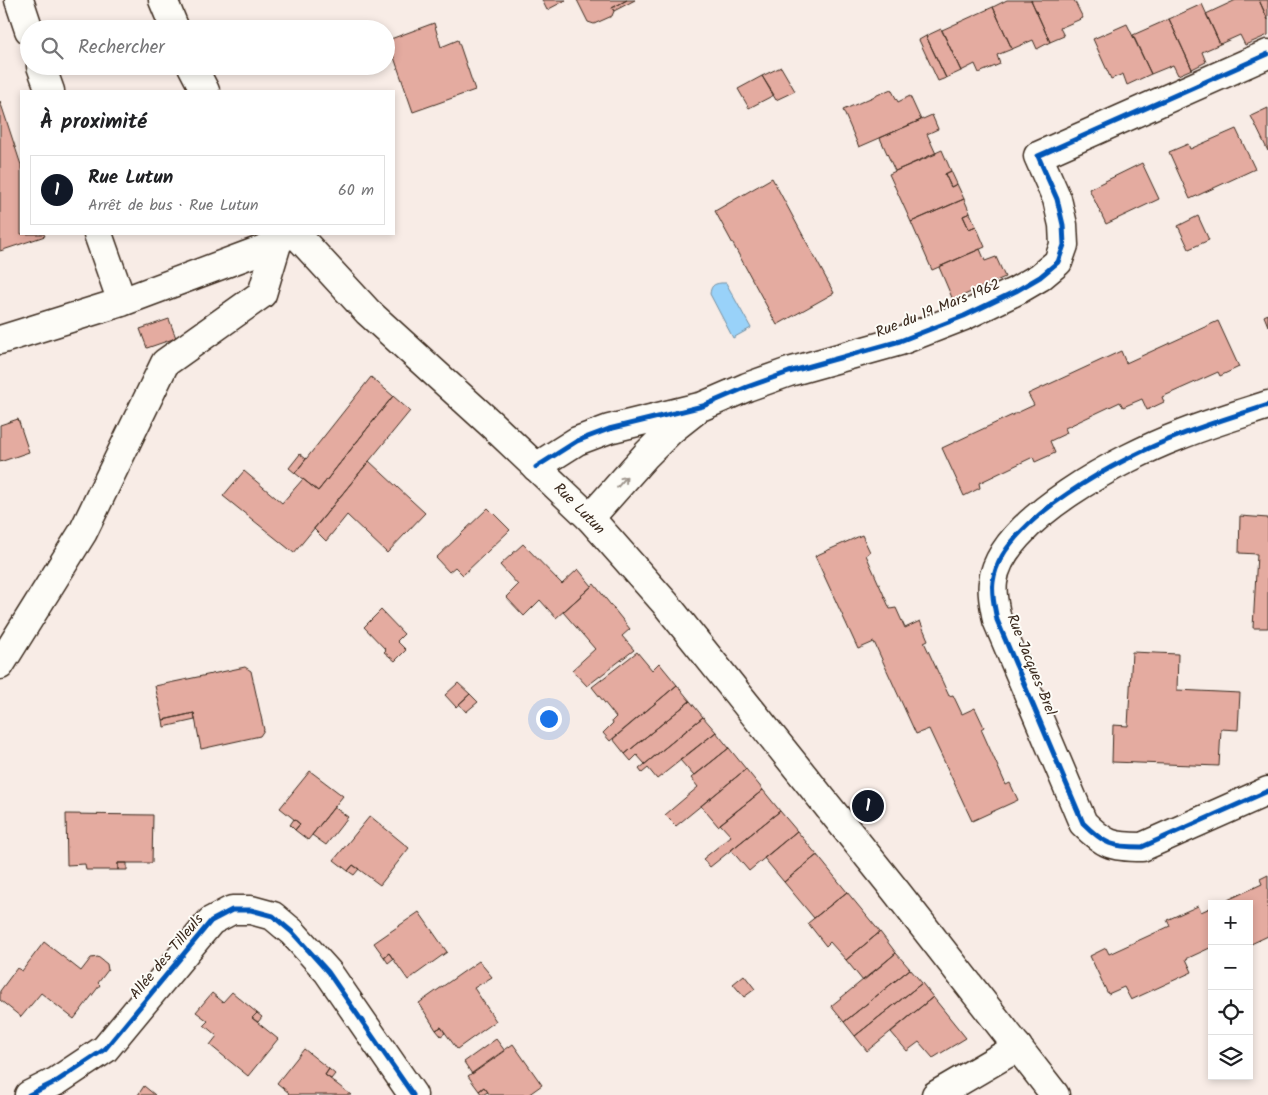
<!DOCTYPE html>
<html lang="fr">
<head>
<meta charset="utf-8">
<style>
  body { margin:0; font-family:Kalam,sans-serif; background:#f6f6f6; color:#202124 }
  .controls { position:absolute; right:15px; bottom:15px; display:grid; overflow:hidden; border-radius:0px; box-shadow:0 2px 8px #0003 }
  .controls button { width:45px; height:45px; display:grid; place-items:center; padding:0; border:0; border-bottom:1px solid #e0e0e0; background:#fff; color:#202124; font:25px sans-serif }
  .you { position:absolute; left:548px; top:718px; width:18px; height:18px; margin:-12px; border:4px solid #fff; border-radius:50%; background:#1a73e8; box-shadow:0 0 0 8px #1a73e833 }
  .badge { display:grid; place-items:center; width:32px; height:32px; border-radius:50%; background:#111827; color:#fff; font-size:16px; font-weight:700 }
  .pin { position:absolute; translate:-50% -50%; border:2px solid #fff; box-shadow:0 1px 5px #0006 }
  .list { margin:0; padding:0; list-style:none }
  h2 { display:flex; justify-content:space-between; align-items:center; height:65px; margin:0; padding:0 20px; font-size:21px }
  h2 small { font-size:16px; font-weight:400; color:#757577 }
  .list li { display:grid; grid-template-columns:32px 1fr auto; gap:15px; align-items:center; box-sizing:border-box; height:70px; margin:0 10px 10px; padding:0 10px; border:1px solid #e0e0e0; border-radius:0px }
  .list b { display:block; font-size:19px; white-space:nowrap }
  .list p { margin:0; font-size:16px; white-space:nowrap; color:#757577 }
  .list em { font-size:16px; font-style:normal; color:#757577 }
  .icon { flex:none; width:28px; height:28px; fill:none; stroke:currentColor; stroke-width:2; stroke-linecap:round; stroke-linejoin:round }
  .map { position:relative; flex:none; width:1268px; height:1095px; overflow:hidden }
  .search { position:absolute; background:#fff; box-shadow:0 2px 8px #0003; left:20px; top:20px; width:375px; height:55px; display:flex; align-items:center; gap:12px; box-sizing:border-box; padding:0 18px; border-radius:28px; color:#757577; font-size:19px }
  .panel { position:absolute; background:#fff; box-shadow:0 2px 8px #0003; left:20px; top:90px; width:375px; height:145px; border-radius:0px }
  .map>svg:first-child { display:block }
</style>
</head>
<body>
<div class="map">
<svg width="1268" height="1095" viewBox="0 0 1268 1095">
  <rect width="100%" height="100%" fill="#f8ece6"/>
  <filter id="ink" filterUnits="userSpaceOnUse"><feTurbulence type="fractalNoise" baseFrequency=".02" numOctaves="2"/><feDisplacementMap in="SourceGraphic" scale="10" xChannelSelector="R" yChannelSelector="G"/><feConvolveMatrix kernelMatrix="1 2 1 2 8 2 1 2 1" color-interpolation-filters="sRGB"/></filter>
  <g filter="url(#ink)">
    <!-- water -->
    <path fill="#99d2f9" stroke="#738fa1" d="M 721,283 L 726,283 L 751,328 L 733,338 L 710,294 C 711,286 713,284 721,283 Z"/>
    <!-- building -->
    <path fill="#e4aba0" stroke="#3b2a1e" d="M 542,0 L 566,0 L 547,10 Z
      M 577,0 L 627,0 L 612,8 L 614,11 L 612,16 L 594,24 L 588,22 Z
      M 627,0 L 635,0 L 614,11 L 612,8 Z
      M 1007,0 L 1031,0 L 1050,42 L 1037,49 L 1033,40 L 1012,49 L 993,7 Z
      M 1031,0 L 1074,0 L 1083,18 L 1060,28 L 1064,36 L 1050,42 Z
      M 1236,0 L 1259,0 L 1268,20 L 1268,35 L 1245,45 L 1240,35 L 1220,44 L 1206,14 Z
      M 1259,0 L 1268,0 L 1268,20 Z
      M 1202,4 L 1220,44 L 1202,52 L 1206,62 L 1192,69 L 1169,19 Z
      M 993,7 L 1012,49 L 997,55 L 1000,64 L 979,73 L 975,64 L 961,71 L 942,30 Z
      M 1169,19 L 1192,69 L 1178,75 L 1173,65 L 1151,74 L 1133,35 Z
      M 434,23 L 441,47 L 458,40 L 475,90 L 413,112 L 388,40 Z
      M 1127,24 L 1151,74 L 1127,85 L 1123,74 L 1111,79 L 1093,39 Z
      M 941,29 L 961,71 L 946,78 L 926,36 Z
      M 926,36 L 946,78 L 938,81 L 919,40 Z
      M 781,67 L 795,91 L 776,100 L 762,76 Z
      M 762,76 L 774,95 L 749,108 L 738,89 Z
      M 891,89 L 898,102 L 910,96 L 921,120 L 859,147 L 843,110 Z
      M 0,101 L 21,165 L 21,234 L 44,234 L 45,236 L 0,251 Z
      M 1268,108 L 1268,151 L 1251,116 Z
      M 932,115 L 938,129 L 927,134 L 936,154 L 895,171 L 880,138 Z
      M 1236,129 L 1255,169 L 1190,199 L 1169,152 L 1188,144 L 1190,149 Z
      M 942,150 L 951,171 L 945,174 L 951,187 L 957,184 L 964,199 L 911,222 L 889,174 Z
      M 1142,163 L 1159,199 L 1106,224 L 1089,189 Z
      M 951,171 L 957,184 L 951,187 L 945,174 Z
      M 772,178 L 834,293 L 777,325 L 715,211 Z
      M 964,199 L 970,213 L 963,216 L 969,229 L 976,226 L 985,247 L 932,270 L 911,222 Z
      M 970,213 L 976,226 L 969,229 L 963,216 Z
      M 1198,216 L 1209,240 L 1189,249 L 1178,226 Z
      M 980,249 L 985,261 L 996,257 L 1005,277 L 953,300 L 939,267 Z
      M 1268,314 L 1268,326 L 1264,316 Z
      M 169,319 L 176,338 L 147,348 L 140,329 Z
      M 1218,321 L 1239,367 L 1220,376 L 1218,372 L 1162,397 L 1164,402 L 1147,410 L 1142,399 L 1123,407 L 1120,402 L 1065,428 L 1067,433 L 1050,441 L 1055,453 L 1035,462 L 1033,457 L 979,483 L 980,488 L 964,496 L 942,448 L 1034,405 L 1028,394 L 1121,351 L 1126,363 Z
      M 371,377 L 393,396 L 318,491 L 295,473 Z
      M 393,396 L 410,411 L 294,553 L 223,496 L 244,471 L 282,503 L 303,479 L 318,491 Z
      M 18,419 L 29,452 L 0,462 L 0,425 Z
      M 300,454 L 306,459 L 295,473 L 289,468 Z
      M 369,461 L 425,513 L 387,553 L 347,515 L 326,541 L 314,529 Z
      M 488,508 L 510,530 L 463,575 L 455,567 L 449,572 L 436,558 Z
      M 1240,516 L 1268,518 L 1268,628 L 1253,628 L 1257,554 L 1239,553 Z
      M 862,535 L 870,552 L 866,555 L 890,609 L 896,608 L 905,628 L 920,621 L 928,640 L 924,642 L 949,696 L 953,695 L 962,714 L 975,708 L 984,727 L 981,729 L 1006,785 L 1010,783 L 1018,800 L 972,821 L 929,729 L 916,734 L 874,642 L 858,649 L 815,556 Z
      M 523,544 L 562,584 L 578,569 L 592,586 L 556,618 L 540,600 L 524,616 L 506,597 L 518,585 L 500,565 Z
      M 594,584 L 630,629 L 622,636 L 634,650 L 587,686 L 572,670 L 595,649 L 563,612 Z
      M 381,610 L 404,634 L 397,641 L 406,650 L 395,661 L 384,652 L 386,650 L 364,627 Z
      M 637,652 L 652,670 L 659,663 L 677,685 L 610,741 L 603,733 L 613,723 L 612,721 L 616,717 L 592,687 Z
      M 1132,652 L 1178,654 L 1177,690 L 1240,693 L 1238,730 L 1221,729 L 1219,766 L 1112,762 L 1113,725 L 1128,726 Z
      M 245,667 L 251,671 L 264,730 L 260,736 L 201,749 L 194,713 L 163,720 L 155,686 Z
      M 458,683 L 470,694 L 456,707 L 445,695 Z
      M 677,685 L 690,701 L 625,754 L 613,739 Z
      M 470,694 L 478,702 L 466,712 L 459,704 Z
      M 690,701 L 703,717 L 645,764 L 637,755 L 631,761 L 625,754 Z
      M 194,713 L 195,720 L 164,727 L 163,720 Z
      M 703,717 L 716,732 L 657,779 L 648,768 L 642,773 L 639,769 Z
      M 716,732 L 729,748 L 694,776 L 680,760 Z
      M 729,748 L 746,769 L 676,826 L 665,815 L 698,787 L 691,778 Z
      M 746,769 L 763,790 L 718,826 L 701,806 Z
      M 310,771 L 343,796 L 308,840 L 295,830 L 300,824 L 280,808 Z
      M 763,790 L 780,811 L 710,867 L 703,859 L 731,836 L 720,824 Z
      M 334,807 L 348,817 L 326,845 L 312,835 Z
      M 780,811 L 797,831 L 749,871 L 731,850 Z
      M 66,814 L 153,815 L 152,863 L 118,863 L 118,870 L 86,870 L 85,864 L 67,865 Z
      M 370,816 L 409,848 L 380,885 L 353,865 L 348,871 L 334,860 Z
      M 294,819 L 300,824 L 295,830 L 290,825 Z
      M 797,831 L 817,855 L 784,882 L 764,858 Z
      M 817,855 L 847,892 L 814,918 L 784,882 Z
      M 118,863 L 127,863 L 127,870 L 118,870 Z
      M 353,865 L 359,869 L 354,875 L 348,871 Z
      M 1268,875 L 1268,936 L 1249,945 L 1249,904 L 1219,904 L 1262,884 L 1260,879 Z
      M 847,892 L 880,932 L 846,960 L 830,942 L 826,946 L 808,923 Z
      M 1198,906 L 1201,912 L 1212,907 L 1212,947 L 1186,959 L 1192,972 L 1131,1000 L 1124,987 L 1108,994 L 1090,956 L 1106,948 L 1109,954 L 1170,926 L 1167,920 Z
      M 419,912 L 447,952 L 408,980 L 389,953 L 384,957 L 374,943 Z
      M 880,932 L 896,953 L 863,981 L 846,960 Z
      M 44,942 L 81,971 L 91,958 L 98,957 L 107,964 L 108,970 L 98,983 L 100,985 L 74,1019 L 41,993 L 21,1017 L 0,1000 L 0,991 L 17,968 L 22,971 Z
      M 389,953 L 393,959 L 388,963 L 384,957 Z
      M 896,953 L 910,969 L 844,1022 L 831,1006 Z
      M 479,961 L 492,977 L 474,988 L 496,1021 L 457,1049 L 441,1027 L 436,1030 L 419,1003 Z
      M 910,969 L 922,983 L 855,1036 L 844,1022 Z
      M 744,975 L 755,989 L 744,997 L 733,984 Z
      M 922,983 L 933,997 L 867,1051 L 855,1036 Z
      M 232,992 L 257,1013 L 252,1018 L 278,1039 L 248,1076 L 210,1045 L 217,1036 L 204,1025 L 208,1021 L 196,1012 L 212,993 L 223,1002 Z
      M 933,997 L 966,1038 L 933,1058 L 919,1042 L 907,1051 L 891,1032 Z
      M 257,1013 L 262,1017 L 258,1022 L 252,1018 Z
      M 441,1027 L 445,1033 L 441,1036 L 436,1030 Z
      M 496,1039 L 505,1051 L 472,1074 L 464,1062 Z
      M 513,1044 L 542,1085 L 528,1095 L 490,1095 L 484,1087 L 479,1091 L 468,1076 Z
      M 304,1049 L 329,1069 L 325,1075 L 351,1095 L 288,1095 L 289,1093 L 277,1083 Z
      M 329,1069 L 335,1074 L 331,1079 L 325,1075 Z
      M 144,1086 L 155,1095 L 138,1095 Z
      M 484,1087 L 488,1092 L 482,1095 L 479,1091 Z"/>
    <g fill="none" stroke-linecap="round" stroke-linejoin="round">
      <defs>
        <path id="minor" d="M 19,0 L 29,30
          M 41,66 L 50,91
          M 98,234 L 122,302
          M 0,340 L 122,302 L 277,244 L 285,234
          M 1268,405 C 1238,415 1207,424 1178,436 C 1125,456 1000,520 993,582 C 991,595 995,608 997,620 L 1083,823 C 1105,845 1112,847 1142,847 L 1268,791
          M 536,467 L 577,441 L 609,429 L 703,406 L 747,387 L 789,372 L 900,341 L 964,316 L 1016,291 L 1040,277 L 1058,262 L 1064,245 L 1063,225 L 1057,199 L 1038,156 L 1268,54
          M 590,518 L 646,455 L 671,430 L 695,411
          M 0,665 L 83,532 L 165,363 L 262,294 L 277,244
          M 29,1095 L 57,1081 L 105,1049 L 211,921 L 232,910 L 251,910 L 273,916 L 292,932 L 328,972 L 413,1095
          M 936,1095 L 1018,1047"/>
        <path id="major" d="M 163,0 L 175,29
          M 192,66 L 205,91
          M 296,234 L 368,312 L 491,424 L 590,518 L 665,603 L 895,890 L 1055,1095"/>
      </defs>
      <!-- minor casing -->
      <use href="#minor" stroke="#3b2a1e" stroke-width="31"/>
      <!-- major casing -->
      <use href="#major" stroke="#3b2a1e" stroke-width="31"/>
      <!-- minor -->
      <use href="#minor" stroke="#fdfcf7" stroke-width="28"/>
      <!-- major -->
      <use href="#major" stroke="#fdfcf7" stroke-width="28"/>
      <defs>
        <path id="cycleway" d="M 1268,405 C 1238,415 1207,424 1178,436 C 1125,456 1000,520 993,582 C 991,595 995,608 997,620 L 1083,823 C 1105,845 1112,847 1142,847 L 1268,791
          M 536,467 L 577,441 L 609,429 L 703,406 L 747,387 L 789,372 L 900,341 L 964,316 L 1016,291 L 1040,277 L 1058,262 L 1064,245 L 1063,225 L 1057,199 L 1038,156 L 1268,54
          M 29,1095 L 57,1081 L 105,1049 L 211,921 L 232,910 L 251,910 L 273,916 L 292,932 L 328,972 L 413,1095"/>
      </defs>
      <!-- cycleway casing -->
      <use href="#cycleway" stroke="#fdfcf7" stroke-width="8"/>
      <!-- cycleway -->
      <use href="#cycleway" stroke="#0057b8" stroke-width="5"/>
    </g>
    <!-- one-way arrows -->
    <defs><path id="oneway-shaft" d="M-6 0H5M1.5-3L5.5 0L1.5 3" fill="none" stroke-width="1.6" stroke-linecap="round" stroke-linejoin="round" transform="scale(1.25)"/></defs>
    <use stroke="#9c938a" href="#oneway-shaft" transform="translate(622 482) rotate(-49)"/>
  </g>
  <g text-anchor="middle" dominant-baseline="central" stroke-width="4" stroke-linejoin="round" paint-order="stroke">
    <!-- street labels -->
    <g font-size="15" fill="#3b2a1e" stroke="#fdfcf7">
      <text transform="translate(938 309) rotate(-22)">Rue du 19 Mars 1962</text>
      <text transform="translate(579 509) rotate(45)">Rue Lutun</text>
      <text transform="translate(1031 665) rotate(68)">Rue Jacques Brel</text>
      <text transform="translate(167 957) rotate(-50)">Allée des Tilleuls</text>
    </g>
  </g>
</svg>
<div class="controls">
<button>+</button>
<button>−</button>
<button><svg class="icon" aria-label="locate" viewBox="0 0 24 24"><circle cx="12" cy="12" r="6"/><path d="M12 2v4M12 18v4M2 12h4M18 12h4"/></svg></button>
<button><svg class="icon" aria-label="layers" viewBox="0 0 24 24"><path d="M12 4l9 5-9 5-9-5zM3 14l9 5 9-5"/></svg></button>
</div>
<div class="you"></div>
<div class="pin badge" style="left:868px;top:806px">1</div>
<div class="search"><svg class="icon" aria-label="search" viewBox="0 0 24 24"><circle cx="10" cy="10" r="6"/><path d="M15 15l6 6"/></svg>Rechercher</div>
<section class="panel">
<h2>À proximité<small></small></h2>
<ul class="list">
<li><span class="badge">1</span><div><b>Rue Lutun</b><p>Arrêt de bus · Rue Lutun</p></div><em>60 m</em></li>
</ul>
</section>
</div>
</body>
</html>
